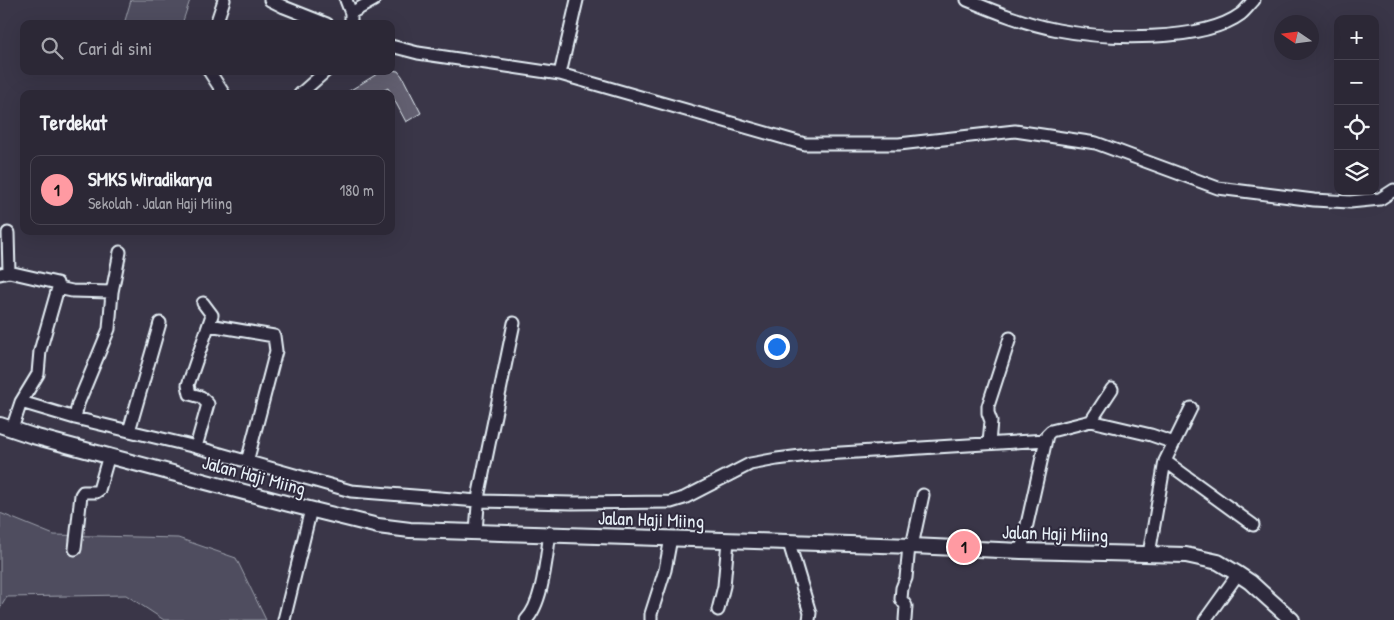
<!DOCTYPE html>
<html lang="id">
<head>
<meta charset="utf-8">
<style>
  body { margin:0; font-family:"Patrick Hand",sans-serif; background:#34303e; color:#f1f3f6 }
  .controls { position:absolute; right:15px; top:15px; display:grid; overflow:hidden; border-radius:10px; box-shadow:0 5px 20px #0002 }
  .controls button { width:45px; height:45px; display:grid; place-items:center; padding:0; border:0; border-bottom:1px solid #484451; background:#2c2836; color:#f1f3f6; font:25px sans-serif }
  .compass { position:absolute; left:1274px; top:15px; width:45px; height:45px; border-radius:50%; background:#2c2836; box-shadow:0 5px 20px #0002; rotate:283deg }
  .you { position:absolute; left:776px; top:346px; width:18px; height:18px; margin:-12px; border:4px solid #fff; border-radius:50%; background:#1a73e8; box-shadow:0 0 0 8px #1a73e833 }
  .badge { display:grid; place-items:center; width:32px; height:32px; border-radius:50%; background:#ff9aa2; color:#111; font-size:16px; font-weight:700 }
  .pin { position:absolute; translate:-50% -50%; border:2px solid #fff; box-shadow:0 1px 5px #0006 }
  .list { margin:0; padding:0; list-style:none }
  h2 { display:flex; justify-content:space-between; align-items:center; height:65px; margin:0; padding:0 20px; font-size:21px }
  h2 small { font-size:16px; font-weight:400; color:#a6a6ad }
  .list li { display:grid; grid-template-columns:32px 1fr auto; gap:15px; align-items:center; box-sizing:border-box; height:70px; margin:0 10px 10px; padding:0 10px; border:1px solid #484451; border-radius:10px }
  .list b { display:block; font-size:19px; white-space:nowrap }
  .list p { margin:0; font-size:16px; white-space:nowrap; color:#a6a6ad }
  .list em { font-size:16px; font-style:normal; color:#a6a6ad }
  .icon { flex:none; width:28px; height:28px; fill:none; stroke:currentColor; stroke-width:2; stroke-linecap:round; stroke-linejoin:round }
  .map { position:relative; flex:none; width:1394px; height:620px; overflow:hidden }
  .search { position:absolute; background:#2c2836; box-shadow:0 5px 20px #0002; left:20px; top:20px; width:375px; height:55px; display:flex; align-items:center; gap:12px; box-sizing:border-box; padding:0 18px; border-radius:10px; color:#a6a6ad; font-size:19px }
  .panel { position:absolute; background:#2c2836; box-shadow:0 5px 20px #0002; left:20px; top:90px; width:375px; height:145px; border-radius:10px }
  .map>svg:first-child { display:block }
</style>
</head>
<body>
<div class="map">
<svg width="1394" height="620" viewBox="0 0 1394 620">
  <rect width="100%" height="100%" fill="#3a3648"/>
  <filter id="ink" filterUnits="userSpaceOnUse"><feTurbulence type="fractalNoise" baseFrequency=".02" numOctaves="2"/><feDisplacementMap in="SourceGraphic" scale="10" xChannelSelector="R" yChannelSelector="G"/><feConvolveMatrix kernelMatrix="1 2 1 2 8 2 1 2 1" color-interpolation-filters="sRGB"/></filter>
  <g filter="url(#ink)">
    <!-- green -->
    <path fill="#504e5f" stroke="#9ca0ac" d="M 131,0 L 190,0 L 182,24 L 124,24 Z
      M 0,513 L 54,535 L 178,538 L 236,558 L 266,620 L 164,620 L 126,595 L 7,597 L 0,608 Z"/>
    <!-- building -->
    <path fill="#636171" stroke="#e8f1f8" d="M 391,70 L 398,71 L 402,76 L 421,113 L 406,122 L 388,88 L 377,94 L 344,94 L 382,71 L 391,71 Z"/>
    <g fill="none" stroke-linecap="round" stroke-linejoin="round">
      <defs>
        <path id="minor" d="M 270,0 L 284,7 L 327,24
          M 346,0 L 351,13 L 351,24
          M 967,0 C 996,12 1026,24 1058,30 C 1104,39 1202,43 1241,14 C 1246,10 1250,4 1254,0
          M 351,13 L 374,0
          M 216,24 L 224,0
          M 391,46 L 418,53 L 560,74 L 805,144 L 899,144 L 1015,131 L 1096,143 L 1218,188 L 1314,200 L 1350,202 L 1380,199 L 1394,190
          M 209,71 L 224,94
          M 560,74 L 577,0
          M 300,94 L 326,71
          M 8,233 L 9,272
          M 0,274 L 9,272 L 57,283 L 58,288 L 40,351 L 38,374 L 21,402 L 12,429
          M 58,288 L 72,291 L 112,292
          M 209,325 L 274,336 L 276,351 L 247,462
          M 21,402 L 75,418 L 196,447 L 351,491 L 478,501 L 572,503 L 671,502 L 684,498 L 750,464 L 777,459 L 809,455 L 1046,440
          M 75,418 L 78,404 L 109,329 L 112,292 L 120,252
          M 1091,421 L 1151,435 L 1174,443
          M 129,431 L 160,323
          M 989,443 L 991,421 L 988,413 L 988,406 L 1010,338
          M 196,447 L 208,404 L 201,397 L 190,394 L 188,385 L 212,315 L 203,303
          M 1165,461 L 1253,525
          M 476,531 L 479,493 L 514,323
          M 789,543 L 810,613 L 809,620
          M 912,546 L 923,495
          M 75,549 L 81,495 L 83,492 L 96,492 L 99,490 L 109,455
          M 1021,551 L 1047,435 L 1051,431 L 1091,421 L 1112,389
          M 1149,554 L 1165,461 L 1191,408
          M 718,610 L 724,586 L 728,541
          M 284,620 L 311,509
          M 526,620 C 543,603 546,558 550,533
          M 651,620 L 651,614 L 665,570 L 671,538
          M 905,620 L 906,606 L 901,599 L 902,588 L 906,578 L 909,546
          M 1205,620 L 1238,574"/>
        <path id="major" d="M 0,425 L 33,436 L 289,504 L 378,526 L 410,530 L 912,546 L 1021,551 L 1186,555 L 1218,562 L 1238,574 L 1250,582 L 1292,620"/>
      </defs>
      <!-- minor casing -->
      <use href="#minor" stroke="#e8f1f8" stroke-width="15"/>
      <!-- major casing -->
      <use href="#major" stroke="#e8f1f8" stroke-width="18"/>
      <!-- minor -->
      <use href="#minor" stroke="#2f2a3d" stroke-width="11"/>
      <!-- major -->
      <use href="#major" stroke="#2f2a3d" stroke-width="14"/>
    </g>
  </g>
  <g text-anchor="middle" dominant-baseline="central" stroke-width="4" stroke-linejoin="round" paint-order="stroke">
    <!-- street labels -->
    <g font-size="19" fill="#e8f1f8" stroke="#2f2a3d">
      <text transform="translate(254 475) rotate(15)">Jalan Haji Miing</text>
      <text transform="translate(651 519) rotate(2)">Jalan Haji Miing</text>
      <text transform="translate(1055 533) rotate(2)">Jalan Haji Miing</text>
    </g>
  </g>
</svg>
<div class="controls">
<button>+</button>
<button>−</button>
<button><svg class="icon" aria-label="locate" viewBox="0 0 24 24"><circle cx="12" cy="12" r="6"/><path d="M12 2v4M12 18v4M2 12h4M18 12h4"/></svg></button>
<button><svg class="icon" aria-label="layers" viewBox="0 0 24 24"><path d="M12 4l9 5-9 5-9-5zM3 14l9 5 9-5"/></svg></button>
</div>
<svg class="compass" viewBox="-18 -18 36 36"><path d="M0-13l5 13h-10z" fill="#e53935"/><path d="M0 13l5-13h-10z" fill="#a6a6ad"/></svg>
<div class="you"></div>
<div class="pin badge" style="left:964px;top:547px">1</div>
<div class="search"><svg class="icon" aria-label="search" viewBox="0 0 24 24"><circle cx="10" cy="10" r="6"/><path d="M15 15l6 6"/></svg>Cari di sini</div>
<section class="panel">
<h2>Terdekat<small></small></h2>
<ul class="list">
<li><span class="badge">1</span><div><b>SMKS Wiradikarya</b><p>Sekolah · Jalan Haji Miing</p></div><em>180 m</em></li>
</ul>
</section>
</div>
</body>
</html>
